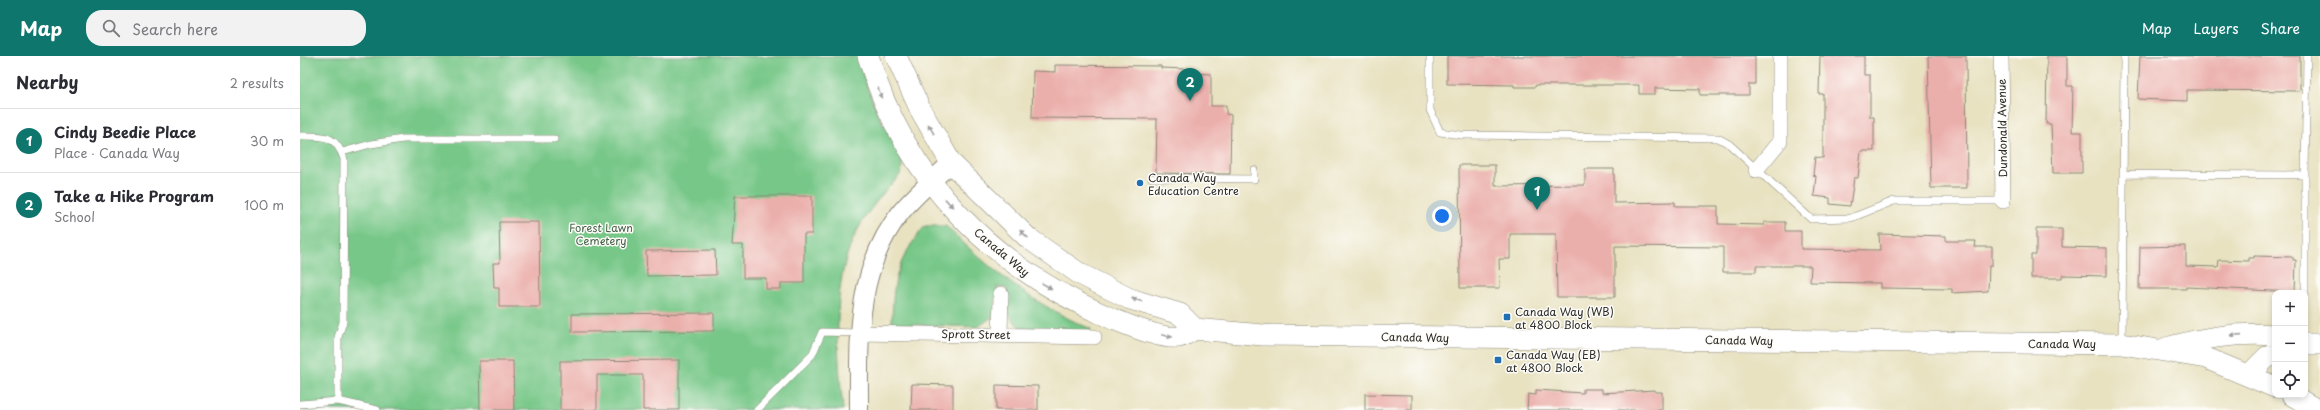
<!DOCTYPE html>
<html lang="en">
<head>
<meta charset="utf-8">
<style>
  body { margin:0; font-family:"Playpen Sans",sans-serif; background:#f2f2f3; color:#2b2b33 }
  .controls { position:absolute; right:12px; bottom:12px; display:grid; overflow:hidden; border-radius:8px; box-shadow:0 2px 6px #0003 }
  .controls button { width:36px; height:36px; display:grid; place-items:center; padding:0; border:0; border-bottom:1px solid #e1e1e2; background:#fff; color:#2b2b33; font:20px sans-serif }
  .you { position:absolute; left:1142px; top:160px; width:14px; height:14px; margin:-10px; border:3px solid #fff; border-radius:50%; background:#1a73e8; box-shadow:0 0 0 6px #1a73e833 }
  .badge { display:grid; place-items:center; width:26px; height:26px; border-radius:50%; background:#0f766e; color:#fff; font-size:13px; font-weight:700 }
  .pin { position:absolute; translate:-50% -33px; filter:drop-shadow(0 1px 2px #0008) }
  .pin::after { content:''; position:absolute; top:21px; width:14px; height:12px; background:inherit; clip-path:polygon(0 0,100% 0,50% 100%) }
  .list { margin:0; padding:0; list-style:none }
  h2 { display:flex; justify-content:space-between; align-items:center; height:52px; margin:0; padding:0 16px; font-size:17px }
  h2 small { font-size:13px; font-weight:400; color:#7c7c81 }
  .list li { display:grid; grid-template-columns:26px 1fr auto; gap:12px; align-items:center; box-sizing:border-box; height:64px; padding:0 16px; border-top:1px solid #e1e1e2 }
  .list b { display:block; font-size:15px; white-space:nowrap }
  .list p { margin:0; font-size:13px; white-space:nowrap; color:#7c7c81 }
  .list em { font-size:13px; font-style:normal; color:#7c7c81 }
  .icon { flex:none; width:22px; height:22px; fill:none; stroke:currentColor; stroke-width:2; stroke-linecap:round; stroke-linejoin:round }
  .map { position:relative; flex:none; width:2020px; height:354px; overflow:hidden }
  header { display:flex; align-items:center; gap:24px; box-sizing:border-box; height:56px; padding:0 20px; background:#0f766e; color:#fff }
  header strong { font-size:19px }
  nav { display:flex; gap:22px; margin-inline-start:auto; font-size:14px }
  .search { width:280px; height:36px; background:#f2f2f3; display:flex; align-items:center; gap:10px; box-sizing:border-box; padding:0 14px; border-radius:16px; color:#7c7c81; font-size:15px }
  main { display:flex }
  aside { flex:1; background:#fff }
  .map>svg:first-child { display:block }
</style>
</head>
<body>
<header>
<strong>Map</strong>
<div class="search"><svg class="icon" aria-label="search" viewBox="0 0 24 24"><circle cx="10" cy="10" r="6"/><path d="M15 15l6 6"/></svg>Search here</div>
<nav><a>Map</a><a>Layers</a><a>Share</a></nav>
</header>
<main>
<aside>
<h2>Nearby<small>2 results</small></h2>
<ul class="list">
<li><span class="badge">1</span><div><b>Cindy Beedie Place</b><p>Place · Canada Way</p></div><em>30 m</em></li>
<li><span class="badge">2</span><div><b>Take a Hike Program</b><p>School</p></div><em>100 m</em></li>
</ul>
</aside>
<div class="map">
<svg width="2020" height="354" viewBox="0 0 2020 354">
  <rect width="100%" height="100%" fill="#fdfcf7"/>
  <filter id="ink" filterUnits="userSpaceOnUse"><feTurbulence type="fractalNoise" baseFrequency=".025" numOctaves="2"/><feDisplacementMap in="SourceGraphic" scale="8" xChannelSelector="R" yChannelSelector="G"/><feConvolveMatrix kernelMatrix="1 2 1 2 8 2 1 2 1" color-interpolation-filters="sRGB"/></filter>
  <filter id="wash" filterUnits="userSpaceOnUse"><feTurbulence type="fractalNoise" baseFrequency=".012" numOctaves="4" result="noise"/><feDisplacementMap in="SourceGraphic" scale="16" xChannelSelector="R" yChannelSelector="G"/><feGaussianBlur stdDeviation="0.9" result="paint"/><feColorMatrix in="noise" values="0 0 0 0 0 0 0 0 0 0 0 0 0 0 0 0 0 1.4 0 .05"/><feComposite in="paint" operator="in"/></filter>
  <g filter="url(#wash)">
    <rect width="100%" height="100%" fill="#e8e2c1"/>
    <!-- green -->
    <path fill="#77c788" stroke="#51795a" d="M 0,0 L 557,0 C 564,20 570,40 579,60 C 586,74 602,92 602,108 C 602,112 601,117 599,120 C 594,127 586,133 581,140 C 570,153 560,168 553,183 C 531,232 538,302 543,354 L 0,354 Z
      M 625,170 L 646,170 C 689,213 734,249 791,273 L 790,276 L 721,272 C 706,261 707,249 707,232 L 697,231 L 695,253 L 692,261 L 678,271 L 592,268 C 593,223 596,206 625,170 Z"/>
    <g id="blocks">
      <!-- building -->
      <path fill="#ebafab" d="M 1147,0 L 1455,0 L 1455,28 L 1449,28 L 1449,39 L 1400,39 L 1400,33 L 1355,32 L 1355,38 L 1339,38 L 1339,29 L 1236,29 L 1235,31 L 1214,31 L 1214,29 L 1147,28 Z
        M 1520,0 L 1564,0 L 1564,19 L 1570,19 L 1570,61 L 1574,61 L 1574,95 L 1561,95 L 1558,122 L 1554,122 L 1550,150 L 1530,148 L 1530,142 L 1514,140 L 1516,120 L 1513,119 L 1515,101 L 1523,102 L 1523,38 L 1519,38 Z
        M 1628,0 L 1666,0 L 1667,132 L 1631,132 Z
        M 1747,0 L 1767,0 L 1767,30 L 1773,30 L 1772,76 L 1782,76 L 1782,117 L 1753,117 L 1751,68 L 1746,68 Z
        M 1840,0 L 2000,0 L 2000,35 L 1887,34 L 1887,45 L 1838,43 Z
        M 755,9 L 861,10 L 861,12 L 886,13 L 886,17 L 911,18 L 911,50 L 926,50 L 926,58 L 931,59 L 930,118 L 856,117 L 857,63 L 732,62 L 733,15 L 755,16 Z
        M 1159,109 L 1195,109 L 1195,130 L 1285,129 L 1285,113 L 1314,113 L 1314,147 L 1375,146 L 1375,150 L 1418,150 L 1418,168 L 1464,169 L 1464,166 L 1485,166 L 1485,175 L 1501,175 L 1501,193 L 1580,194 L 1579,178 L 1646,180 L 1646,185 L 1676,185 L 1675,191 L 1692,191 L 1692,210 L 1689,210 L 1688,235 L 1652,237 L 1652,233 L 1580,232 L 1580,227 L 1510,226 L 1511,210 L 1456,210 L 1456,216 L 1423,216 L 1423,191 L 1315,190 L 1315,241 L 1257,241 L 1256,178 L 1210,178 L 1210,203 L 1199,203 L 1200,232 L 1160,232 Z
        M 435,140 L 512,140 L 512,178 L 504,178 L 504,227 L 481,227 L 481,233 L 466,233 L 466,222 L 443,222 L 443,189 L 432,189 Z
        M 199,166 L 239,166 L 240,251 L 199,251 L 199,232 L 194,232 L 193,207 L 200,207 Z
        M 1736,173 L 1762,173 L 1762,191 L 1807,192 L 1807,220 L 1762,219 L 1762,222 L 1731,222 L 1731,199 L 1736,199 Z
        M 1886,190 L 1886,210 L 1918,211 L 1919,204 L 1949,205 L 1949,202 L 1954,202 L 1954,200 L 1993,201 L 1993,204 L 1996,204 L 1995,236 L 1886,231 L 1886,233 L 1839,233 L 1840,191 Z
        M 415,194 L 416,219 L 347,220 L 346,195 Z
        M 414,257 L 414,275 L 272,276 L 272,258 Z
        M 379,304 L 379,354 L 343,354 L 343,319 L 297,319 L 297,354 L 260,354 L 260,305 Z
        M 179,305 L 213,305 L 214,354 L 180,354 Z
        M 612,328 L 653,329 L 653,354 L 611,354 Z
        M 696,329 L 738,330 L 738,354 L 696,354 Z
        M 1283,333 L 1302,333 L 1302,337 L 1355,334 L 1355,336 L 1362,336 L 1362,354 L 1227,354 L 1228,338 L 1236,339 L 1236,334 L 1283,337 Z
        M 1065,338 L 1112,339 L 1112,354 L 1065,354 Z"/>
    </g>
  </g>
  <g filter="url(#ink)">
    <use href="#blocks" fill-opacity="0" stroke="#8a8676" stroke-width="1"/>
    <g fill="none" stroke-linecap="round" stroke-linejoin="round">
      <defs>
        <path id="service" d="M 1130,0 L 1130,54 L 1140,76 L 1161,79 L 1418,82 L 1429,88 L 1511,163 L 1551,162 L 1594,145 L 1703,145
          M 0,80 C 23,80 36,78 44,103 L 43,266 L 38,281 L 38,345
          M 42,96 L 71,88 L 103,83 L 254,83
          M 1823,118 L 2005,119 L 2005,237
          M 2005,119 L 2007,0
          M 852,122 L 954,123 L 954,114
          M 1822,285 L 1824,0
          M 0,348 L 38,345 L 77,354
          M 457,354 L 512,299 L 522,276 L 558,277"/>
        <path id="minor" d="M 1701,0 L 1703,145
          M 1456,114 L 1480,85 L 1480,0
          M 558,277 L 794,281
          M 700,279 L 701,238"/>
        <path id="tertiary" d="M 559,354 C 559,285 555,214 601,156 C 616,138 634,123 651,107"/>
        <path id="secondary" d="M 568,0 C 606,126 693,212 813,263 C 828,269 863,284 879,281 C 885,280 890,276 895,273
          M 596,0 L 620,53 L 651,107 L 728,182 L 780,218 L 830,243 L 880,258 L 895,273 L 963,279 L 1822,288 L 1906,302 L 1975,331
          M 2005,288 L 2020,288
          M 1866,292 C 1903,282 1936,276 1975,279
          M 1949,319 L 1967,301 L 1975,299
          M 1992,339 L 2017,354"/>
      </defs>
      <!-- service casing -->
      <use href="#service" stroke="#8a8676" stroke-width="8"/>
      <!-- minor casing -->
      <use href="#minor" stroke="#8a8676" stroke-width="16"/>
      <!-- tertiary casing -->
      <use href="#tertiary" stroke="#8a8676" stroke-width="20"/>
      <!-- secondary casing -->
      <use href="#secondary" stroke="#8a8676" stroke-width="22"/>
      <!-- service -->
      <use href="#service" stroke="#fff" stroke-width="7"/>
      <!-- minor -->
      <use href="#minor" stroke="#fff" stroke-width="15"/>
      <!-- tertiary -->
      <use href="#tertiary" stroke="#fff" stroke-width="18"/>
      <!-- secondary -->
      <use href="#secondary" stroke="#fff" stroke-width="21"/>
    </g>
    <!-- one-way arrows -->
    <defs><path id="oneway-solid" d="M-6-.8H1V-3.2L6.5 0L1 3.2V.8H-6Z"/></defs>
    <g fill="#a0a0a0">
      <use href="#oneway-solid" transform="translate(580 37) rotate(70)"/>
      <use href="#oneway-solid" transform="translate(631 73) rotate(-120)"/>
      <use href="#oneway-solid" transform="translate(649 147) rotate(47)"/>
      <use href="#oneway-solid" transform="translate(724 178) rotate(-137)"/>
      <use href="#oneway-solid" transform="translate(747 230) rotate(29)"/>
      <use href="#oneway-solid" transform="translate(837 244) rotate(-163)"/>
      <use href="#oneway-solid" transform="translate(1936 279) rotate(176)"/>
      <use href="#oneway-solid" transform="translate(867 280) rotate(12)"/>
    </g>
  </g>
  <!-- markers -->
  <g fill="#1f6fb2" stroke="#fdfcf7" stroke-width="1.5">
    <circle cx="840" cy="127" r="4"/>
    <rect x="1203" y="257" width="8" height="8" rx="2"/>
    <rect x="1194" y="300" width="8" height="8" rx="2"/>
  </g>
  <g text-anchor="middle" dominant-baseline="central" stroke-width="3" stroke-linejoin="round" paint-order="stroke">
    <!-- street labels -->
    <g font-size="11" fill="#2b2b2b" stroke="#fdfcf7">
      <text transform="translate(1702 72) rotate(-91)">Dundonald Avenue</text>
      <text transform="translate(702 196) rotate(40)">Canada Way</text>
      <text transform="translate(676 278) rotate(1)">Sprott Street</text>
      <text transform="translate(1115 281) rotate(1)">Canada Way</text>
      <text transform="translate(1439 284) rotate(1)">Canada Way</text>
      <text x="1762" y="287">Canada Way</text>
    </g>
    <!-- poi labels -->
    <g font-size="11" fill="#2b2b2b" stroke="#fdfcf7" text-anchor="start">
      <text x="848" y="121">Canada Way<tspan x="848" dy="13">Education Centre</tspan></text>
      <text x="1215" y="255">Canada Way (WB)<tspan x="1215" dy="13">at 4800 Block</tspan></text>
      <text x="1206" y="298">Canada Way (EB)<tspan x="1206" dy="13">at 4800 Block</tspan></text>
    </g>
    <!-- park labels -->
    <g font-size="11" fill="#46624c" stroke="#fdfcf7">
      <text x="301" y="171">Forest Lawn<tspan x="301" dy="13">Cemetery</tspan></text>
    </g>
  </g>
</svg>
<div class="controls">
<button>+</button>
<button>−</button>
<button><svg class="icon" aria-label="locate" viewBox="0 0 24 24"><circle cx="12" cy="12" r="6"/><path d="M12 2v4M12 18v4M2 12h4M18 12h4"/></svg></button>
</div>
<div class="you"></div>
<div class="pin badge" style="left:1237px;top:154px">1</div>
<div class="pin badge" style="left:890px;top:45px">2</div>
</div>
</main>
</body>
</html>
